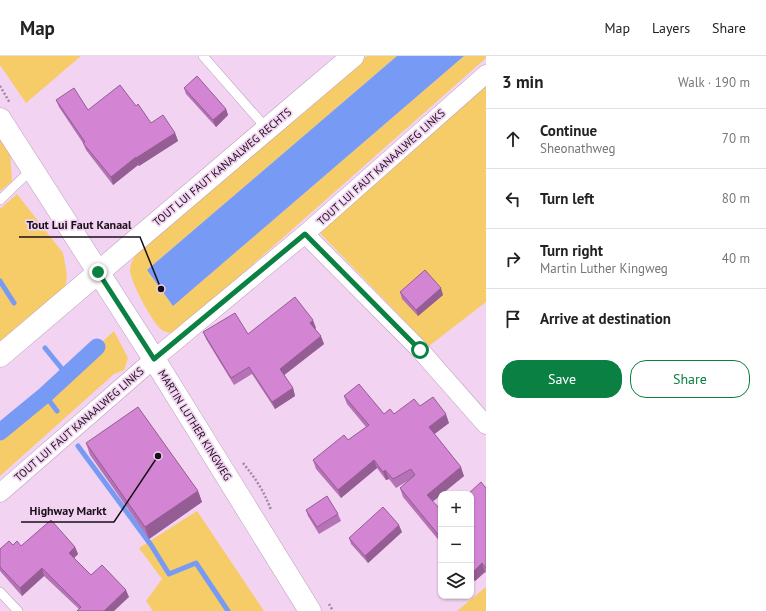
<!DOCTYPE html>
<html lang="en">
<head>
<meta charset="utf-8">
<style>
  body { margin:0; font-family:"PT Sans",sans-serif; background:#f6f6f6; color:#222 }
  .controls { position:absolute; right:12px; bottom:12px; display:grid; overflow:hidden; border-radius:8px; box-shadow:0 1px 3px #0004 }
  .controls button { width:36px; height:36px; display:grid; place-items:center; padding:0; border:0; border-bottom:1px solid #e0e0e0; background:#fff; color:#222; font:20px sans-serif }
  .stop { position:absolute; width:12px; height:12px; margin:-9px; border:3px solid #0b8043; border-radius:50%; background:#fff }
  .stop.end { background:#0b8043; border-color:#fff; box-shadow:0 1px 4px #0008 }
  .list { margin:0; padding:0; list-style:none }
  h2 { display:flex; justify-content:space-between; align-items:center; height:52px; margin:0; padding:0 16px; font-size:17px }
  h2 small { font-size:13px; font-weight:400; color:#767676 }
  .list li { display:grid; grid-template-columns:26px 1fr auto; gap:12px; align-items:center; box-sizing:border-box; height:60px; padding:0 16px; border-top:1px solid #e0e0e0 }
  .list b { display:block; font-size:15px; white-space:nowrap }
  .list p { margin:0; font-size:13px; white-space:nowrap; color:#767676 }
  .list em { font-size:13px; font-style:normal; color:#767676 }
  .actions { display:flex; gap:8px; padding:12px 16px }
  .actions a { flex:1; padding:9px 0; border:1px solid #0b8043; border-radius:16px; text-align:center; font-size:14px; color:#0b8043 }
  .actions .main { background:#0b8043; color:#fff }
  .icon { flex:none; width:22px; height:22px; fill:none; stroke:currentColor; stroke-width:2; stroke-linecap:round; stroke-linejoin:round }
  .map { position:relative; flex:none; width:486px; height:555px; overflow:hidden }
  header { display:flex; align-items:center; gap:24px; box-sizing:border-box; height:56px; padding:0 20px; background:#fff; border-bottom:1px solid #e0e0e0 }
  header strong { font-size:19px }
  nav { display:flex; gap:22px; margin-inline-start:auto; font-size:14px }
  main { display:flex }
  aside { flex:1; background:#fff }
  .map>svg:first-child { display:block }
</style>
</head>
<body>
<header>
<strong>Map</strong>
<nav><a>Map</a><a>Layers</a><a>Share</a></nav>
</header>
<main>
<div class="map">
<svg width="486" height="555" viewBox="0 0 486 555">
  <rect width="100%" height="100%" fill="#f2d3f1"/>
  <!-- green -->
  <path fill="#f6cc68" d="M 0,0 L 81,0 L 26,47 L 0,9 Z
    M 367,0 L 397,0 L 147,214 L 173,250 L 464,0 L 486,0 L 486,2 L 174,278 C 170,277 165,276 162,274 C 153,268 130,225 130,214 C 130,205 138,196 143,189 Z
    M 486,28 L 486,246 L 429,290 L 319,176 Z
    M 0,79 L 10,94 L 12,125 L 0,135 Z
    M 17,138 L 63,197 L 67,219 L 65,233 L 0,286 L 0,153 Z
    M 114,275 L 128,302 L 124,314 L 114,318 L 0,420 L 0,376 L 45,339 Z
    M 197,455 L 264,555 L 153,555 L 146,545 L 162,523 L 139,492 Z
    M 486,531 L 486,555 L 457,555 Z"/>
  <!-- water -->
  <path fill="#779af4" d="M 397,0 L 464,0 L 173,250 L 147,214 Z"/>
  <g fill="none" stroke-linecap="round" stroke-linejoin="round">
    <!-- stream -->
    <path stroke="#779af4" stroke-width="5" d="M 0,225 L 14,247
      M 45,292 L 67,319
      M 45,339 L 57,355
      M 78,390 L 151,489 L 169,518 L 196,507 L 228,555"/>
    <!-- canal -->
    <path stroke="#779af4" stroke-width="17" d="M 0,376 L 45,339 L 97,291"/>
    <defs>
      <path id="lane" d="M 203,0 L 267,73
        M 0,144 L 32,113
        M 0,536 L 18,555"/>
      <path id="street" d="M 305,178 L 420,294 L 486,369
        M 0,437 L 154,303 L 305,178 L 486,18"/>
      <path id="secondary" d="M 0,300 L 353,0"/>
      <path id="primary" d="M 0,63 L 154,303 L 310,555"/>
    </defs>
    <!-- lane casing -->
    <use href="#lane" stroke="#bc9ebb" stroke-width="10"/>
    <!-- street casing -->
    <use href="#street" stroke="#bc9ebb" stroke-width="19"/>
    <!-- secondary casing -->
    <use href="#secondary" stroke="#bc9ebb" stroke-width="23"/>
    <!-- primary casing -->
    <use href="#primary" stroke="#bc9ebb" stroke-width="23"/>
    <!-- path -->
    <path stroke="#a089a0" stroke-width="2.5" stroke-dasharray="2 2" stroke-linecap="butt" d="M 0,30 L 10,47
      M 243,407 C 256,423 264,435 271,454
      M 329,548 L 333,555"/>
    <!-- lane -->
    <use href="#lane" stroke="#fff" stroke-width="9"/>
    <!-- street -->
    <use href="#street" stroke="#fff" stroke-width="18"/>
    <!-- secondary -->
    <use href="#secondary" stroke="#fff" stroke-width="22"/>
    <!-- primary -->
    <use href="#primary" stroke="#fff" stroke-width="22"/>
  </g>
  <!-- wall -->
  <path fill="#b572b5" d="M 184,32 L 226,53 L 228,59 L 216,71 L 186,38 Z
    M 56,44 L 88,54 L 151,67 L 175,77 L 178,85 L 139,110 L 138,109 L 113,129 L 86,94 L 83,87 L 59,51 Z
    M 400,236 L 443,239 L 418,260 L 402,243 Z
    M 316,272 L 315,273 L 324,288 L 284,319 L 293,332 L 295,340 L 275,353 L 252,318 L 234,329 L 206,283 L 203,276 L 248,278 Z
    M 344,340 L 384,358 L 394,358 L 420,350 L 449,367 L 434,378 L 464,420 L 432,445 L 441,454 L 441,487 L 403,441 L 400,432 L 411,423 L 396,432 L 389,423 L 386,424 L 377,412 L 341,442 L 316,413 L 313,404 L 348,384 L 366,371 L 347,348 Z
    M 86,387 L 198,435 L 202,446 L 149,483 L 90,399 Z
    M 486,432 L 486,517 L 485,516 L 475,525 L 471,521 L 471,438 Z
    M 306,454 L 338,458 L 341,465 L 319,478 L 308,460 Z
    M 402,476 L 368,507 L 351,488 L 349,482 Z
    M 13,489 L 21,490 L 75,491 L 78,498 L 74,502 L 91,519 L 129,541 L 79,553 L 44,520 L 22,540 L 0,515 L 0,493 Z"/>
  <!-- shaded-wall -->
  <path fill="#945d94" d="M 226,53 L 228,59 L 216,71 L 213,64 Z
    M 175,77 L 178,85 L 139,110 L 136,102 Z
    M 136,101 L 138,109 L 113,129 L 111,121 Z
    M 441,232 L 443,239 L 418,260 L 416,254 Z
    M 313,264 L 316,272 L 313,275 L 310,267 Z
    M 321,280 L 324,288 L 283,320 L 280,313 Z
    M 293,332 L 295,340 L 275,353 L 272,346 Z
    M 446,358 L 449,367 L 432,380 L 429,371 Z
    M 374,404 L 377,412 L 341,442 L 338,434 Z
    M 461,411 L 464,420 L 430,448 L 427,439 Z
    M 385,414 L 389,423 L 386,424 L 383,416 Z
    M 198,435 L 202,446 L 149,483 L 145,471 Z
    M 399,469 L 402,476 L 368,507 L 365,500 Z
    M 75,491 L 78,498 L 72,504 L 69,497 Z
    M 482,507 L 485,516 L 475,525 L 472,517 Z
    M 42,512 L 44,520 L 22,540 L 20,532 Z
    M 126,534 L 129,541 L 114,555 L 104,555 Z"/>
  <!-- building -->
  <path fill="#d385d3" stroke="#945d94" d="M 197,20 L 226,53 L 213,64 L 184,32 Z
    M 120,29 L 136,50 L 138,48 L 151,67 L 163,59 L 175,77 L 136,102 L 136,101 L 111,121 L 83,87 L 85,86 L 56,44 L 74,32 L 88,54 Z
    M 425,214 L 441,232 L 416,254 L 400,236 Z
    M 295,241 L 313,264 L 310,267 L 321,280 L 280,313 L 293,332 L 272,346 L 249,311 L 231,322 L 203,276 L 235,257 L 248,278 Z
    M 359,328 L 384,358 L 390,353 L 394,358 L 414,343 L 420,350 L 433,341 L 446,358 L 429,371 L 461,411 L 427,439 L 441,454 L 441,482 L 400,432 L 415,419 L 411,413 L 393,423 L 385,414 L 383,416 L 374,404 L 338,434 L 313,404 L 344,379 L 348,384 L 369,369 L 344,340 Z
    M 138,351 L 198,435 L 145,471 L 86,387 Z
    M 481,426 L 486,432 L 486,512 L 482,507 L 472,517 L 471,515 L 471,438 L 468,438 Z
    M 327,440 L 338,458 L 317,471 L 306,454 Z
    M 383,451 L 399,469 L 365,500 L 349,482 Z
    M 51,464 L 75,491 L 69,497 L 91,519 L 102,509 L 126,534 L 104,555 L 77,555 L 81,551 L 42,512 L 20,532 L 0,511 L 0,493 L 9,485 L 13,489 L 17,485 L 21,490 Z"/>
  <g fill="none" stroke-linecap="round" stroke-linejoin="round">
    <!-- route -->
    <path stroke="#0b8043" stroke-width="5" d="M 98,216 L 154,303 L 305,178 L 420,294"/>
  </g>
  <g text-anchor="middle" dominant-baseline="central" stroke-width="3.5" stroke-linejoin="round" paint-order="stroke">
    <!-- street labels -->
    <g font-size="11" fill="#190f19" stroke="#f2d3f1">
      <text transform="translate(222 111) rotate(-40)">TOUT LUI FAUT KANAALWEG RECHTS</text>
      <text transform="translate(381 111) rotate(-42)">TOUT LUI FAUT KANAALWEG LINKS</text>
      <text transform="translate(79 368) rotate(-41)">TOUT LUI FAUT KANAALWEG LINKS</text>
      <text transform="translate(195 369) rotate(58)">MARTIN LUTHER KINGWEG</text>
    </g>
  </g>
  <!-- callouts -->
  <path fill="none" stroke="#190f19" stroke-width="1.5" d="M161 233L140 181H19M158 400L114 466H21"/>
  <g fill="#190f19" stroke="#f2d3f1" stroke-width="1.5">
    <circle cx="161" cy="233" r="4"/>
    <circle cx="158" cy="400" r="4"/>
  </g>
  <g font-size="12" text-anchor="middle" font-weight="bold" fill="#190f19" stroke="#f2d3f1" stroke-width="3.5" stroke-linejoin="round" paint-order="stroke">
    <text x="79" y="173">Tout Lui Faut Kanaal</text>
    <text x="68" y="459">Highway Markt</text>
  </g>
</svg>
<div class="controls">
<button>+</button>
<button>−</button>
<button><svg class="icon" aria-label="layers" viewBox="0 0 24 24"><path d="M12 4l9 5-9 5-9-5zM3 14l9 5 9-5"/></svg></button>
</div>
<div class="stop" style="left:420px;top:294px"></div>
<div class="stop end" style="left:98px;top:216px"></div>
</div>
<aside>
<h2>3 min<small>Walk · 190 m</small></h2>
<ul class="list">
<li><svg class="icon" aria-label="ahead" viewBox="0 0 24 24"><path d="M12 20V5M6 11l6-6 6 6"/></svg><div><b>Continue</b><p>Sheonathweg</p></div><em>70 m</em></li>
<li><svg class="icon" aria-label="left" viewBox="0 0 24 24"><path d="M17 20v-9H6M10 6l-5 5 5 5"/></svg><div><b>Turn left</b></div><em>80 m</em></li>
<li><svg class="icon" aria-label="right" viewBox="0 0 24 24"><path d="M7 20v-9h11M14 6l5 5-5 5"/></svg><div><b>Turn right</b><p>Martin Luther Kingweg</p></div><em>40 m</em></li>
<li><svg class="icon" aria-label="arrive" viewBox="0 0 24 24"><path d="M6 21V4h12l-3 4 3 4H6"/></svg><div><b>Arrive at destination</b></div></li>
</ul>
<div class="actions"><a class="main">Save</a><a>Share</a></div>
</aside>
</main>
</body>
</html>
